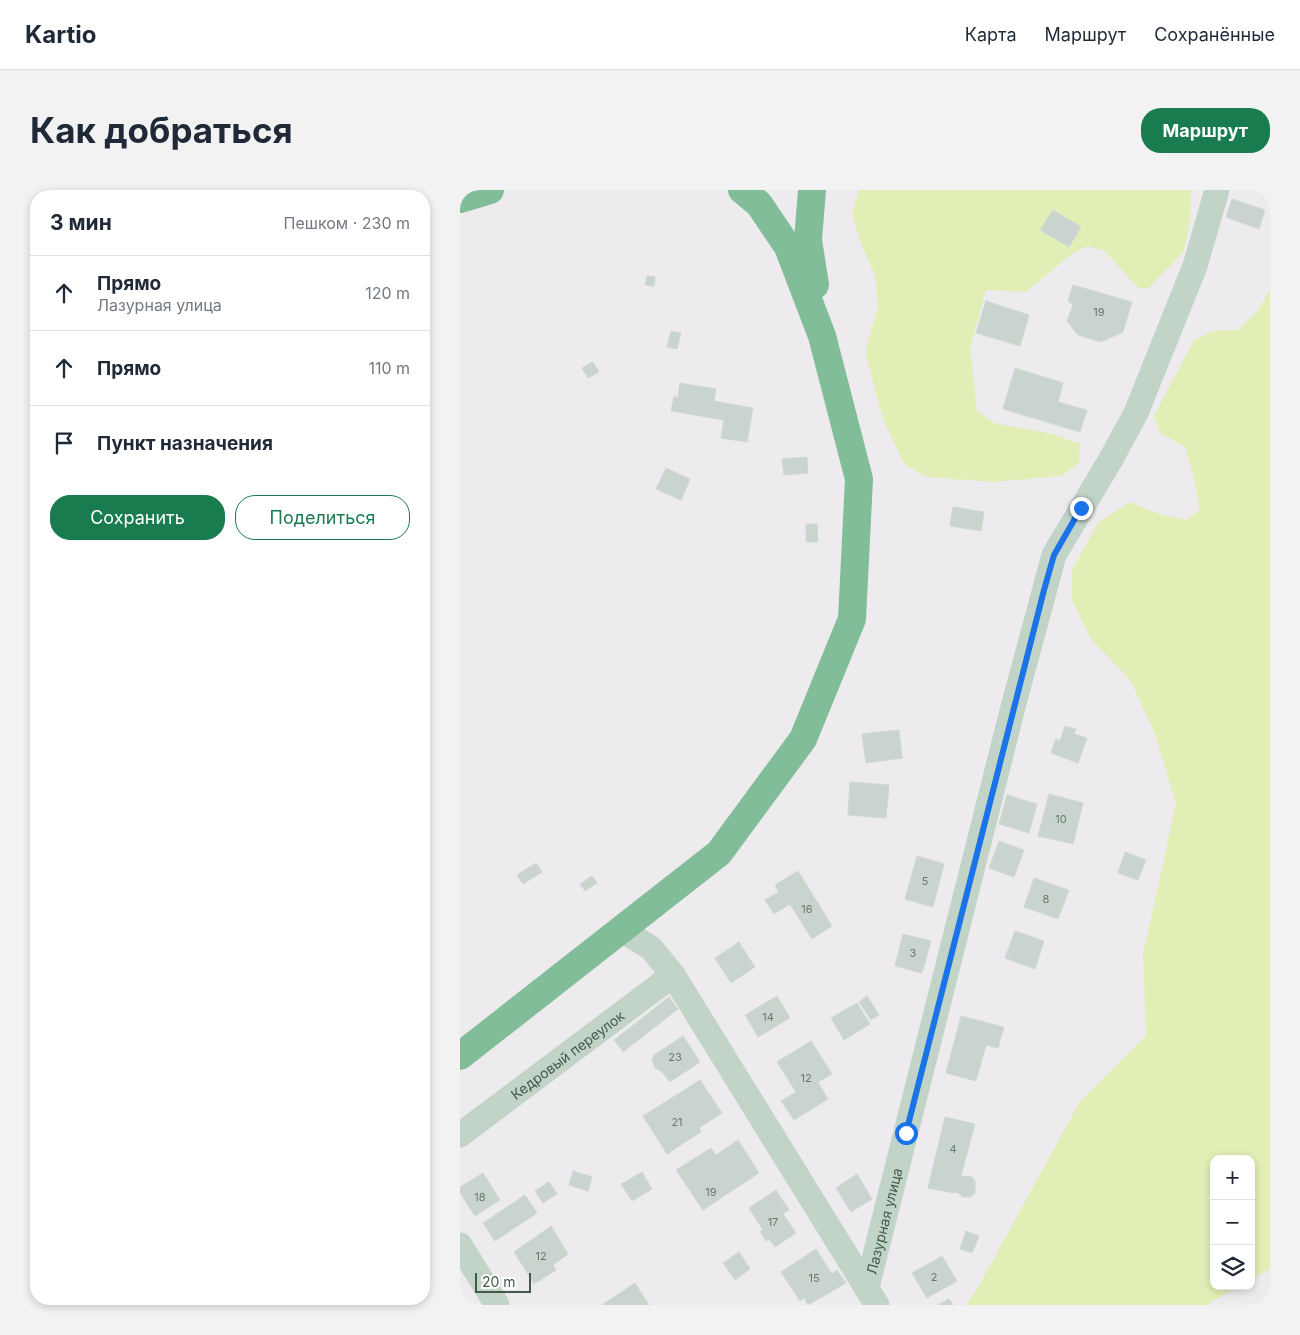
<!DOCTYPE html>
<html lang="ru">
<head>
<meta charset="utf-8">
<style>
  body { margin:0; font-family:Inter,sans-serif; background:#f2f2f3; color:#1f2937 }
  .controls { position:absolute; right:15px; bottom:15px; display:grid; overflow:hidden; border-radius:10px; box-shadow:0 2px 8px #0003 }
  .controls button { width:45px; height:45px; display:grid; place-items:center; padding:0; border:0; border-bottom:1px solid #e0e1e3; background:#fff; color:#1f2937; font:25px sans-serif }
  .scale { position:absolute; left:15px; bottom:12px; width:56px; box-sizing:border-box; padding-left:5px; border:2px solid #43594b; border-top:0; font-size:14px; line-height:18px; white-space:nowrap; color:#43594b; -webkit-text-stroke:4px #fff; paint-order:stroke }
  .stop { position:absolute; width:15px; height:15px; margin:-11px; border:4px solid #1a73e8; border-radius:50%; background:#fff }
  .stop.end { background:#1a73e8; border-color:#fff; box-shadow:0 1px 5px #0008 }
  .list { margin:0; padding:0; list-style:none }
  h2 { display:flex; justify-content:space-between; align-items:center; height:65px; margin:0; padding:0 20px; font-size:21px }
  h2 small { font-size:16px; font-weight:400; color:#747a83 }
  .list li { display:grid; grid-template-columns:32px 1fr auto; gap:15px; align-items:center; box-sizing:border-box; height:75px; padding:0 20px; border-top:1px solid #e0e1e3 }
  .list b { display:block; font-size:19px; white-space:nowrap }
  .list p { margin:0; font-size:16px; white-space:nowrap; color:#747a83 }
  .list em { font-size:16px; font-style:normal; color:#747a83 }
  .actions { display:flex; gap:10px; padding:15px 20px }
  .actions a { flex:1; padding:11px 0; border:1px solid #197c4f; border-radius:20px; text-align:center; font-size:18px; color:#197c4f }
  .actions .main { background:#197c4f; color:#fff }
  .icon { flex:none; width:28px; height:28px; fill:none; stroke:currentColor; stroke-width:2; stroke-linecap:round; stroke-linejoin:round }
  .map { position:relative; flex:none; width:810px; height:1115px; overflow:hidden; border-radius:20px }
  header { display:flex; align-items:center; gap:30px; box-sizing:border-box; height:70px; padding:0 25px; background:#fff; border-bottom:1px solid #e0e1e3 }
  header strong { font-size:24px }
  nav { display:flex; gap:28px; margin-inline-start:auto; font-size:18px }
  .intro { display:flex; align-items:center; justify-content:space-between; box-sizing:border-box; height:120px; padding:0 30px }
  h1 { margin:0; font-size:35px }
  .button { padding:12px 22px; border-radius:20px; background:#197c4f; color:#fff; font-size:18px; font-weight:700 }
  main { display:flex; gap:30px; padding:0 30px }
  aside { flex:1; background:#fff; border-radius:20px; box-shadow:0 2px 8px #0003 }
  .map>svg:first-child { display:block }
</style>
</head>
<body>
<header>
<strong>Kartio</strong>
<nav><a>Карта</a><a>Маршрут</a><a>Сохранённые</a></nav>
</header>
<div class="intro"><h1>Как добраться</h1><a class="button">Маршрут</a></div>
<main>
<aside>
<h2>3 мин<small>Пешком · 230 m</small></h2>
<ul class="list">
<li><svg class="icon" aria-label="ahead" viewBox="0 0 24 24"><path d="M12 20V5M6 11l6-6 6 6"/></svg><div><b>Прямо</b><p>Лазурная улица</p></div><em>120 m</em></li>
<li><svg class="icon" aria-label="ahead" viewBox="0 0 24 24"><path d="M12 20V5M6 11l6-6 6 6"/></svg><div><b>Прямо</b></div><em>110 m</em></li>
<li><svg class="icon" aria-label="arrive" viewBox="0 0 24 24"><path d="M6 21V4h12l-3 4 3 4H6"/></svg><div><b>Пункт назначения</b></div></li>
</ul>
<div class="actions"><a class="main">Сохранить</a><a>Поделиться</a></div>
</aside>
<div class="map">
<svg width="810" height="1115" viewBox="0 0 810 1115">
  <rect width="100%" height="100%" fill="#eeebef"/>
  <!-- green -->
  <path fill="#e1efb6" d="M 399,0 L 731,0 L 730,32 L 724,61 L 688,99 L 677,97 L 645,61 L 627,56 L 612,64 L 566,102 L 526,100 L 510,157 L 517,221 L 534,233 L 593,244 L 620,254 L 619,273 L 602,286 L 532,292 L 467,287 L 444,274 L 423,229 L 405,162 L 418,117 L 415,86 L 401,54 L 392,24 Z
    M 810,100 L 810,1079 L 791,1090 L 791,969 L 754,969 L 754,1096 L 779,1096 L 746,1115 L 506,1115 L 516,1101 L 619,913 L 686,846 L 683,764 L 716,614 L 695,544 L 670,490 L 631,449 L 612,410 L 612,380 L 638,333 L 670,312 L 699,324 L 727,330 L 740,319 L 734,288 L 725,257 L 700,243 L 694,226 L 734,150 L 753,141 L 778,140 L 797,121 Z"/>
  <!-- building -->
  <path fill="#cad4cf" stroke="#cfd8d4" d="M 772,9 L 805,20 L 799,39 L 766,27 Z
    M 593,20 L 621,37 L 609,57 L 580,40 Z
    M 187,86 L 195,87 L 194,96 L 185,95 Z
    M 613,95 L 672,112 L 663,142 L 641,152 L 618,145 L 607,131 L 613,115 L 608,111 Z
    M 526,111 L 569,125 L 560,156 L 516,143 Z
    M 211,141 L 221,143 L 217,159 L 207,157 Z
    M 133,172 L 139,182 L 128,188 L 122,178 Z
    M 555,178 L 603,193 L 598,212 L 627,220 L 620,242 L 543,219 Z
    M 220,193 L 256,199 L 254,211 L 293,218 L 287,252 L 261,248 L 264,230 L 211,221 L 214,207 L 218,207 Z
    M 347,267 L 348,283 L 324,285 L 322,269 Z
    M 206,278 L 230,289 L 221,310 L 196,299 Z
    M 493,317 L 524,322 L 521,341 L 490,336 Z
    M 346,334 L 357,334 L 358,352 L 346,352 Z
    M 605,536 L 616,539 L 614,544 L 627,548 L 618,573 L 591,563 L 596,549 L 600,551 Z
    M 439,540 L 442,568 L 406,573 L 402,544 Z
    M 390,592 L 429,595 L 426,628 L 388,625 Z
    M 589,604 L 623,613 L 613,654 L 578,646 Z
    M 547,605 L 577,614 L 569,643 L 539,634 Z
    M 539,651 L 564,660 L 554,687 L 529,678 Z
    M 665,662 L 686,670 L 678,690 L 658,683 Z
    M 457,666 L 484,674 L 473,717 L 445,709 Z
    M 76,673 L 82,682 L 63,694 L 57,685 Z
    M 338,681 L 372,736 L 352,749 L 330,714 L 314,724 L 305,710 L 319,702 L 315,695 Z
    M 132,686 L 137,693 L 125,701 L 120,694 Z
    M 574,688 L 609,700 L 598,729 L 564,717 Z
    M 555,741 L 584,751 L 575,779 L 545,768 Z
    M 443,744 L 471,751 L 462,783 L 435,776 Z
    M 279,752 L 295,777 L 271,793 L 255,768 Z
    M 317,806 L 330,828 L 298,847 L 285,825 Z
    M 407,806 L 419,825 L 411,830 L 399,812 Z
    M 209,807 L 218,819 L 163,862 L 154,850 Z
    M 397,813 L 410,834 L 384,850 L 371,828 Z
    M 501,826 L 544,837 L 538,858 L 526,855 L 516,891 L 486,883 Z
    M 223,846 L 240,872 L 210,892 L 202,882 L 195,878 L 192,869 L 194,865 Z
    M 351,851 L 372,884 L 358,892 L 368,909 L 334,930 L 321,911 L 336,902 L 317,872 Z
    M 240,890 L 262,923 L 239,938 L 241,942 L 207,964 L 183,926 Z
    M 485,927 L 515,934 L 501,986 L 512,987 L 515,991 L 515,1003 L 510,1007 L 503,1007 L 497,1002 L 494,1003 L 468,998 Z
    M 278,950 L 299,983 L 243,1020 L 216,980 L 251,958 L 256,965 Z
    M 113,981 L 132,987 L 128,1001 L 109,995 Z
    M 182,982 L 192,999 L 172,1011 L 161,994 Z
    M 23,983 L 40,1010 L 15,1026 L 0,1003 L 0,997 Z
    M 397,984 L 412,1009 L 391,1022 L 376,998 Z
    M 89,992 L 97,1004 L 83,1013 L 75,1001 Z
    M 316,1000 L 329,1020 L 323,1024 L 336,1043 L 315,1057 L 309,1049 L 306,1051 L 300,1042 L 303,1040 L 289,1018 Z
    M 65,1005 L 77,1023 L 35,1051 L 23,1033 Z
    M 91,1036 L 108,1064 L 93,1075 L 96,1080 L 74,1094 L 54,1062 Z
    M 506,1041 L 519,1046 L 512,1063 L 500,1059 Z
    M 356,1059 L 372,1084 L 377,1080 L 386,1093 L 348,1115 L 344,1108 L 340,1111 L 321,1082 Z
    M 279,1062 L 290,1079 L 275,1090 L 263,1073 Z
    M 482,1066 L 497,1091 L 467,1108 L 452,1083 Z
    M 175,1093 L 189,1115 L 142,1115 Z
    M 489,1109 L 493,1115 L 478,1115 Z"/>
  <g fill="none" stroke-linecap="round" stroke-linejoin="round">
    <!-- minor -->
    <g stroke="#c1d4c7" stroke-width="25">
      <path d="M 160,739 L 191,758 L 213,785 L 417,1115"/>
      <path id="s1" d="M 0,945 L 213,785"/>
      <path d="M 0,1055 L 37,1115"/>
      <path id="s2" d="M 407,1097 L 553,517 L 594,365 L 651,269 L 676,223 L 735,76 L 757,0"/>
    </g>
    <!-- highway -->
    <path stroke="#81bd98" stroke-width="28" d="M 352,0 L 348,50 L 355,95
      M 0,9 L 30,0
      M 0,866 L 259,663 L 343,549 L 392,429 L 399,289 L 362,146 L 328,57 L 299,14 L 282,0"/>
  </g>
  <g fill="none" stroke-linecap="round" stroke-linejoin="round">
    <!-- route -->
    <path stroke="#1a73e8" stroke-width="6" d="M 446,943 L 584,400 L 594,365 L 621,318"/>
  </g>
  <g text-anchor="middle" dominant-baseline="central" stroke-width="5" stroke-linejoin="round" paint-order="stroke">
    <!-- number labels -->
    <g font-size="11" fill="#65786c">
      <text x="639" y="122">19</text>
      <text x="601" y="629">10</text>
      <text x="465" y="691">5</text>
      <text x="586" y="709">8</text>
      <text x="347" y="719">16</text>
      <text x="453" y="763">3</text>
      <text x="308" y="827">14</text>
      <text x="215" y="867">23</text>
      <text x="346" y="888">12</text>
      <text x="217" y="932">21</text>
      <text x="493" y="959">4</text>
      <text x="251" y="1002">19</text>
      <text x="20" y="1007">18</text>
      <text x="313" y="1032">17</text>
      <text x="81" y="1066">12</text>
      <text x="474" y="1087">2</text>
      <text x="354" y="1088">15</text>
    </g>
    <!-- street labels -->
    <g font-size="14" fill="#43594b" stroke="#fff">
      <text stroke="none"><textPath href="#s1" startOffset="134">Кедровый переулок</textPath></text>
      <text stroke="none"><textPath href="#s2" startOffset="68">Лазурная улица</textPath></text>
    </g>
  </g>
</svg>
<div class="controls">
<button>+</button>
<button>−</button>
<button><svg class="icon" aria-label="layers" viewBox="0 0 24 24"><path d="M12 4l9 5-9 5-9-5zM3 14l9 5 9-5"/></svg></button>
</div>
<div class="scale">20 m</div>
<div class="stop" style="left:446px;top:943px"></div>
<div class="stop end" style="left:621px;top:318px"></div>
</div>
</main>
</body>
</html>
